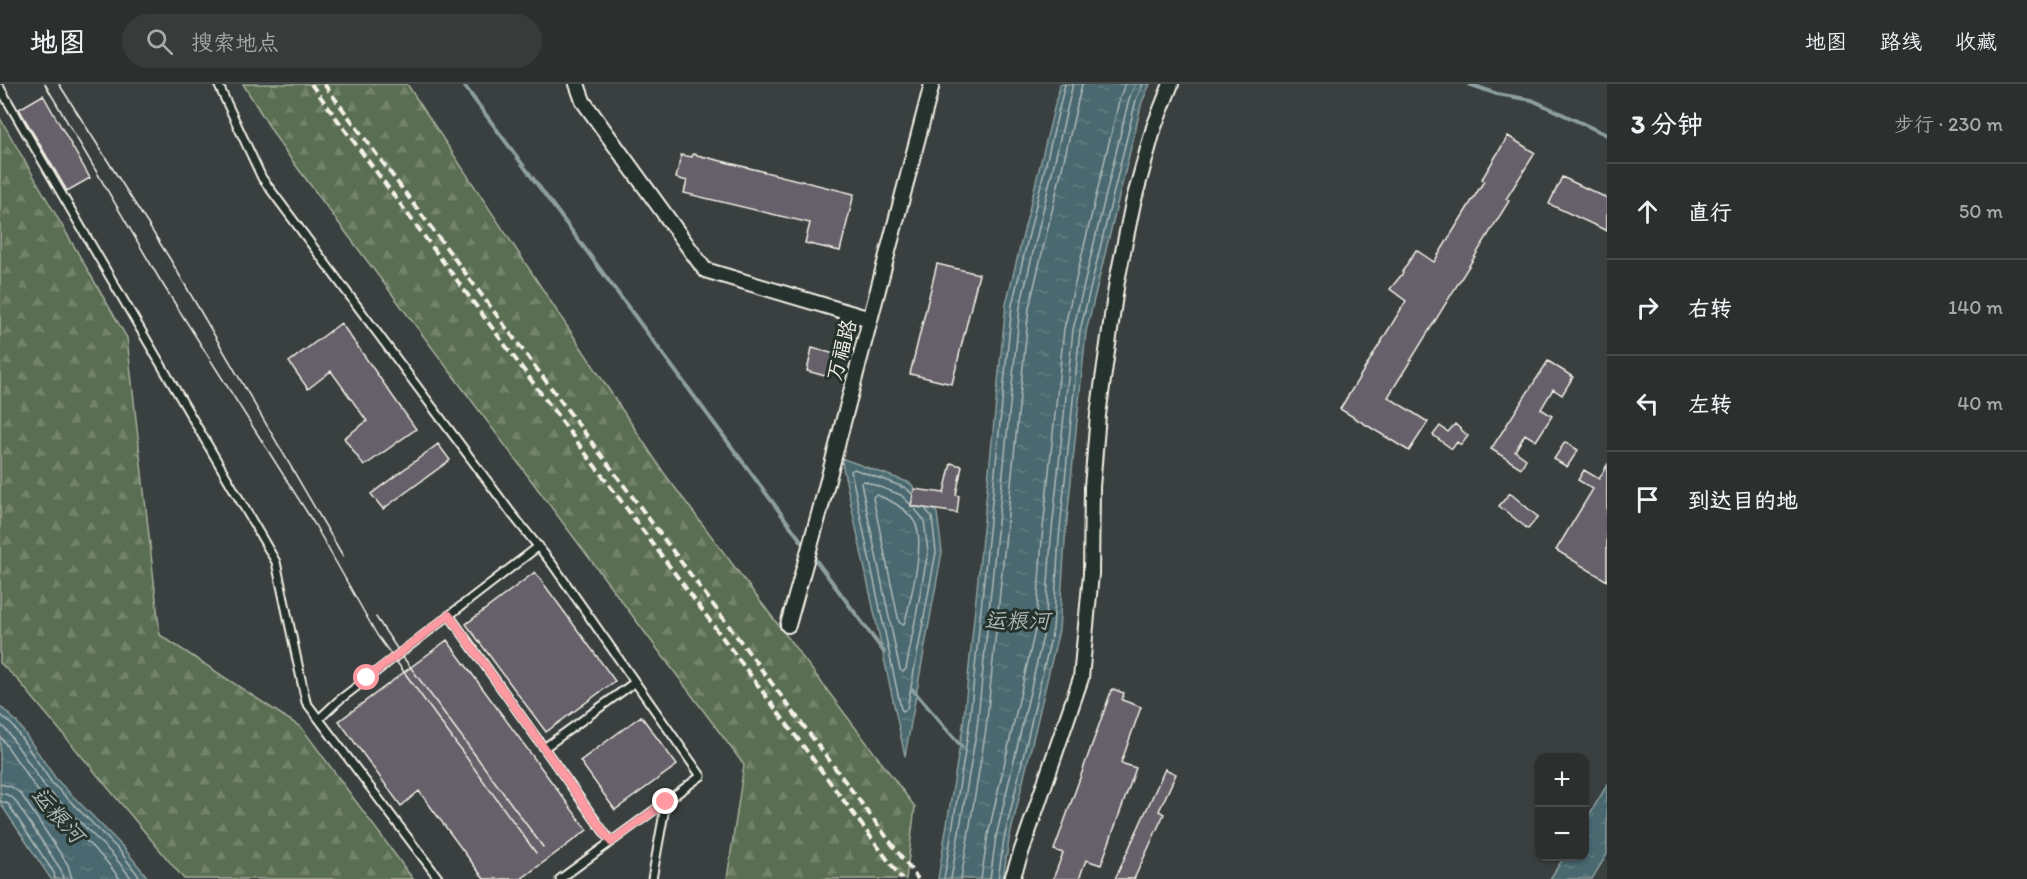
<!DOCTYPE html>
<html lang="zh">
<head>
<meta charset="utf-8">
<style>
  body { margin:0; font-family:Itim,"LXGW WenKai TC",sans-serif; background:#373c3b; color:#f1f3f6 }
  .controls { position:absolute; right:18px; bottom:18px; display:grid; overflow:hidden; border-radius:12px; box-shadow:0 2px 4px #0004 }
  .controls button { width:54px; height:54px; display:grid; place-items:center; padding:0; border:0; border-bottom:2px solid #474b4b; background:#2b302f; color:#f1f3f6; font:30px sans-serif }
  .stop { position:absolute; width:18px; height:18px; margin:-14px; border:4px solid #ff9aa2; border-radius:50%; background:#fff }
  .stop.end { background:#ff9aa2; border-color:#fff; box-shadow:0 2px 6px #0008 }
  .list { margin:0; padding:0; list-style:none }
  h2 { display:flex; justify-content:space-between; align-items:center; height:78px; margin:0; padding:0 24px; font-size:26px }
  h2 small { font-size:20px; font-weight:400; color:#a6a9aa }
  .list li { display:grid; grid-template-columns:39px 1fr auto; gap:18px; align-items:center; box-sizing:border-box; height:96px; padding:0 24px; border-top:2px solid #474b4b }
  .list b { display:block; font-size:22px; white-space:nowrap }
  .list em { font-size:20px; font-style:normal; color:#a6a9aa }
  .icon { flex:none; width:33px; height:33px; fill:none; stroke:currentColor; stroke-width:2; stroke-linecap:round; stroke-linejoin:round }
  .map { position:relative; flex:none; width:1607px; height:795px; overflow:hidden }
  header { display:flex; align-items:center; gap:36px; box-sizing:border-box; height:84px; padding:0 30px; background:#2b302f; border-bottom:2px solid #474b4b }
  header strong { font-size:28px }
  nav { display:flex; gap:33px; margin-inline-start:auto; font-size:21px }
  .search { width:420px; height:54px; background:#373c3b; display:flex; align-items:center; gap:15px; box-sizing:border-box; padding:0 21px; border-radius:33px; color:#a6a9aa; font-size:22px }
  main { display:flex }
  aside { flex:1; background:#2b302f }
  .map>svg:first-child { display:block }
</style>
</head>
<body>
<header>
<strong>地图</strong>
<div class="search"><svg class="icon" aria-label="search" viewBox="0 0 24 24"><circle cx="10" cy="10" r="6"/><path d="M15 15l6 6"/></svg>搜索地点</div>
<nav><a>地图</a><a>路线</a><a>收藏</a></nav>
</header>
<main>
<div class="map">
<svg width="1607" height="795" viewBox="0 0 1607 795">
  <defs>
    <pattern id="forest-firs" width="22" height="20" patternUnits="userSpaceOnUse" patternTransform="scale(1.5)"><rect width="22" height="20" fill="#5a6e52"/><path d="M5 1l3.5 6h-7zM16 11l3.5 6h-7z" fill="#72836b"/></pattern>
    <pattern id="water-ripples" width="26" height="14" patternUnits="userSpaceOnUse" patternTransform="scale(1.5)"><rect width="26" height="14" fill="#48686f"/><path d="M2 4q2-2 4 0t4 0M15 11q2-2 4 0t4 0" fill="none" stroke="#637e84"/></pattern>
  </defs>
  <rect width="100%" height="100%" fill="#39403f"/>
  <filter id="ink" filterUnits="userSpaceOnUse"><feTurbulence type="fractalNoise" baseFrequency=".0167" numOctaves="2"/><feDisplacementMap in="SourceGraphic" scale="12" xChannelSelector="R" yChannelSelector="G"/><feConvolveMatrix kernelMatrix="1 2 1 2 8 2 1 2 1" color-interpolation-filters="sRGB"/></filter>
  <g filter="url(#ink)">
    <!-- forest -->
    <path fill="url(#forest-firs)" stroke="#a7b09d" stroke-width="1.5" d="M 243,0 L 407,0 L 664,389 L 915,723 L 906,795 L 727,795 L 744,681 L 282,63 Z
      M 0,34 L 127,254 L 160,551 L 302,644 L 413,795 L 184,795 L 18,596 L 0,579 Z"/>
    <!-- water -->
    <path fill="url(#water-ripples)" stroke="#8d9f9f" stroke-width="1.5" d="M 1060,0 L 1150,0 L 1142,18 L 1086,248 L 1065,456 L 1059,546 L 1009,756 L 1003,795 L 938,795 L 963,642 L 1006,220 Z
      M 841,374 L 910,399 L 937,429 L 942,468 L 905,672 Z
      M 0,622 L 17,638 L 56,695 L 123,763 L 149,795 L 51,795 L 0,719 Z
      M 1607,701 L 1607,770 L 1592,795 L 1550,795 L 1564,773 L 1584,772 L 1585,738 Z"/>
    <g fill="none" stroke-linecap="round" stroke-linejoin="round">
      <!-- shore -->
      <path stroke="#afbab8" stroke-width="1.5" d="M 912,410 L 906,404 L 854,385 L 851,387 L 901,625 L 903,627 L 907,625 L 936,468 L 932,433 L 926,426
        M 877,411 C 892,417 904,423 914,437 C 927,456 910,516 905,538 L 903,541 L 899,538 L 873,414 L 874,412 Z
        M 910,420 L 901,411 L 864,397 L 861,399 L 900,586 L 903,588 L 906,585 L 928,468 L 924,436 L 914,424
        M 0,630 L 13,642 L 52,699 L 119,766 L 141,795
        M 0,640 L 7,647 L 46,704 L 113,771 L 132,795
        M 0,652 L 40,710 L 106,777 L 120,795
        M 0,700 L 12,703 L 21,710 L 68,781 L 72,795
        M 0,709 L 8,711 L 14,715 L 61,786 L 63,795
        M 0,717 L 8,720 L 54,789 L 55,795
        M 944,795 L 969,643 L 1012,221 L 1065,0
        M 951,795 L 977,644 L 1020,223 L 1073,0
        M 961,795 L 986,645 L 1029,224 L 1082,0
        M 981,795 L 988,751 L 1036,542 L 1042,454 L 1064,245 L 1120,13 L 1125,0
        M 990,795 L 996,753 L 1045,544 L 1051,455 L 1073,246 L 1129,15 L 1135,0
        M 998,795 L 1004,755 L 1053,545 L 1059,455 L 1080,247 L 1136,16 L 1143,0"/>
      <!-- stream -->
      <path stroke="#8d9f9f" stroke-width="4" d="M 463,0 L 805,462
        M 1469,0 L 1497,10 L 1532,16 L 1607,51
        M 812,471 L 884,568
        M 912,605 L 962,663"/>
    </g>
    <!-- building -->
    <path fill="#66606a" stroke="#f4f1e8" stroke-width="1.5" d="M 43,11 L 90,94 L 67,107 L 19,25 Z
      M 1508,52 L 1535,69 L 1506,115 L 1509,117 L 1388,313 L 1428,338 L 1409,367 L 1340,325 L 1406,217 L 1390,205 L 1403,189 L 1402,188 L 1416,166 L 1434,178 L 1484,97 L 1482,95 Z
      M 693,70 L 854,110 L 840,167 L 805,159 L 810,139 L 684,109 L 687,97 L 676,94 L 681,71 L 692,73 Z
      M 1562,93 L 1607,114 L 1607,147 L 1549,120 Z
      M 937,180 L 979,190 L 952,300 L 910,290 Z
      M 341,239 L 416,345 L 364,382 L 344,354 L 367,337 L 331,287 L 308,305 L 289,278 Z
      M 812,264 L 835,270 L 829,293 L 807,287 Z
      M 1548,277 L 1573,293 L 1562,311 L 1553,305 L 1541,325 L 1552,332 L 1536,357 L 1525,350 L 1515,367 L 1526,375 L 1521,384 L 1491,365 Z
      M 1455,340 L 1468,352 L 1461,361 L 1457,358 L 1452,365 L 1433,351 L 1440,342 L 1448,348 Z
      M 1565,358 L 1578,366 L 1567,383 L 1554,375 Z
      M 438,360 L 450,376 L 383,425 L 371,410 Z
      M 951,379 L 962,382 L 956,411 L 959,412 L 957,429 L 911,422 L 914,405 L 944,409 Z
      M 1607,381 L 1607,497 L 1556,466 L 1593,405 L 1578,396 L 1584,386 L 1599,395 Z
      M 1510,409 L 1538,433 L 1528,445 L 1499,422 Z
      M 535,488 L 615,597 L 546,648 L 466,540 Z
      M 447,556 L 587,746 L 521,795 L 484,795 L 419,707 L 401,722 L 339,637 Z
      M 1112,605 L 1124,609 L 1122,616 L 1141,623 L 1121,679 L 1136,684 L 1101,781 L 1086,776 L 1079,795 L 1053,795 L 1063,769 L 1054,766 Z
      M 641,632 L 677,681 L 615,726 L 580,677 Z
      M 1165,685 L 1176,690 L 1159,727 L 1164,730 L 1134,795 L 1115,795 Z"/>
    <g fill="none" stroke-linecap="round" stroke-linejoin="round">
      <defs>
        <path id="lane" d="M 218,0 L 262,94 L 512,430 L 553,481 L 701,692 L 560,795
          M 0,4 L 276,478 L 306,618 L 439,795
          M 449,531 L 611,758
          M 319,635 L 338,617 L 539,462
          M 544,664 L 635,598
          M 652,795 L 666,718"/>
        <path id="street" d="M 577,0 L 583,17 L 705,186 L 870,235
          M 788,541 L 819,430 L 932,0
          M 1012,795 L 1081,594 L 1091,490 L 1092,403 L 1098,331 L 1117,197 L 1133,119 L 1154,43 L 1171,0"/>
      </defs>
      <!-- lane casing -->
      <use href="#lane" stroke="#f4f1e8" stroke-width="11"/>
      <!-- street casing -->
      <use href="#street" stroke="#f4f1e8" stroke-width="18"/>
      <!-- lane -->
      <use href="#lane" stroke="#26332d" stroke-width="7"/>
      <!-- street -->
      <use href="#street" stroke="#26332d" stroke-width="14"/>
      <!-- tram -->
      <path stroke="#f4f1e8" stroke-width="1.5" d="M 45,0 L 160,196 L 315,441 L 377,551 L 536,769
        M 59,0 L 170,175 L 343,472
        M 376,533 L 400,569 L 543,763"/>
      <!-- rail -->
      <path stroke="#f4f1e8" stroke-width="4" stroke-dasharray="9 4.5" stroke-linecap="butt" d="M 311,0 L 902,795
        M 324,0 L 918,795"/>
    </g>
  </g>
  <g fill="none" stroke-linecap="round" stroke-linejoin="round" filter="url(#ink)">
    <!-- route -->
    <path stroke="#ff9aa2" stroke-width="8" d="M 367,594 L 449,531 L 611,758 L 666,718"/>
  </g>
  <g text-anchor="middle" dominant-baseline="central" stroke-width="6" stroke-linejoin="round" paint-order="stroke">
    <!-- street labels -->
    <g font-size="21" fill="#f4f1e8" stroke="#26332d">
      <text transform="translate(841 266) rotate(-75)">万福路</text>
    </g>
    <!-- water labels -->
    <g font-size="22" font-style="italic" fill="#afbab8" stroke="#26332d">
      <text x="1017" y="536">运粮河</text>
      <text transform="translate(58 731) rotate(48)">运粮河</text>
    </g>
  </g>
</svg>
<div class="controls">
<button>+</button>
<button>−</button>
</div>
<div class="stop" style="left:367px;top:594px"></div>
<div class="stop end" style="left:666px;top:718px"></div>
</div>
<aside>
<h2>3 分钟<small>步行 · 230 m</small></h2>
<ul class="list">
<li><svg class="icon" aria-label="ahead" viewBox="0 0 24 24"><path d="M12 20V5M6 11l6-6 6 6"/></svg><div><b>直行</b></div><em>50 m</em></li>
<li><svg class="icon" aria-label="right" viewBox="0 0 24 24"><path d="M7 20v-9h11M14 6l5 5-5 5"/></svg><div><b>右转</b></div><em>140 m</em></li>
<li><svg class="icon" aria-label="left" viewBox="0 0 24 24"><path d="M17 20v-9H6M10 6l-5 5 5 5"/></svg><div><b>左转</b></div><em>40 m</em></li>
<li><svg class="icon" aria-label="arrive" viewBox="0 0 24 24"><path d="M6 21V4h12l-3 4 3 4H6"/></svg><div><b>到达目的地</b></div></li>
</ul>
</aside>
</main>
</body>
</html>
